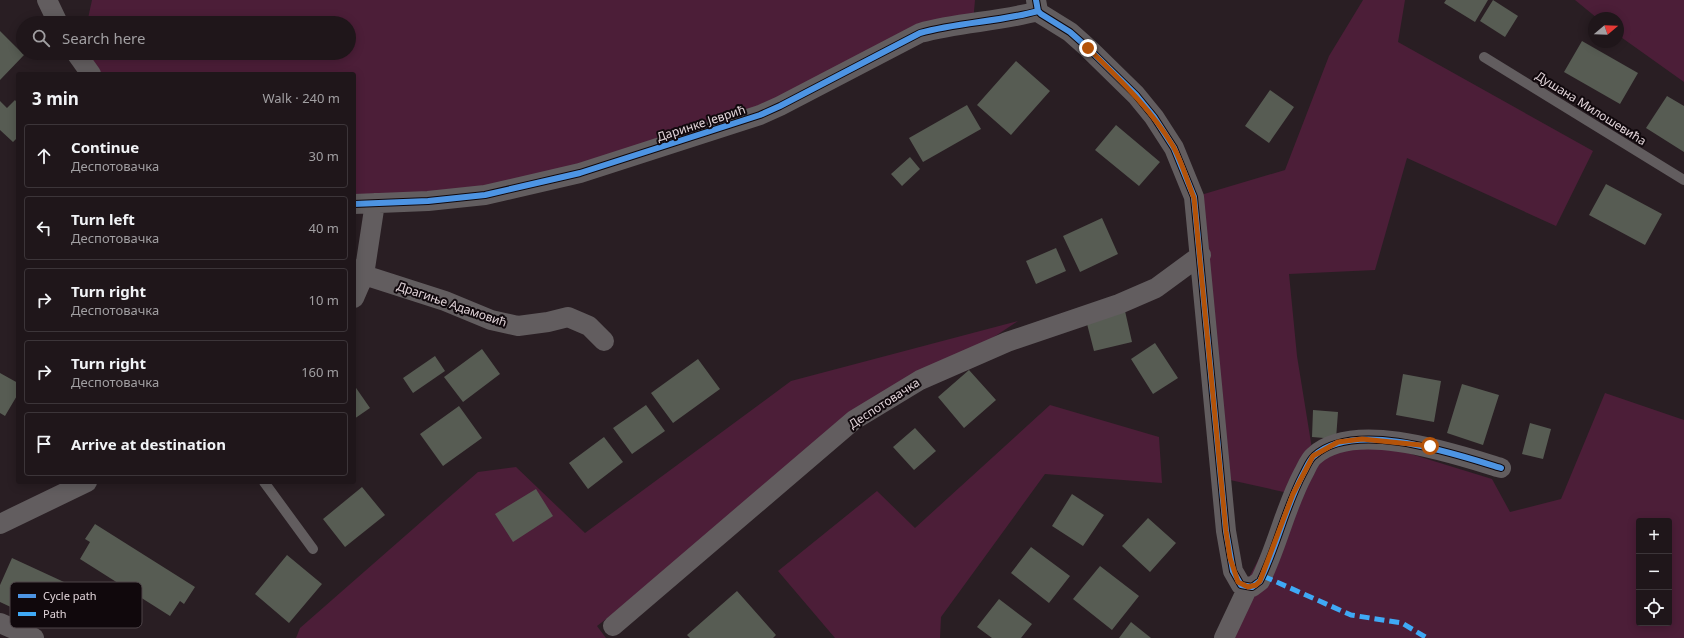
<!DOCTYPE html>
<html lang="en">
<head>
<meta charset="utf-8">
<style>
  body { margin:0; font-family:"Noto Sans",sans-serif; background:#2c2327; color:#f1f3f6 }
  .controls { position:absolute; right:12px; bottom:12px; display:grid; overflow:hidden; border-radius:4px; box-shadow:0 2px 10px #0003 }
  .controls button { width:36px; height:36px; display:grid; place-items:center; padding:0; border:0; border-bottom:1px solid #3c3539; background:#1f161a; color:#f1f3f6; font:20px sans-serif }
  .compass { position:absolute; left:1588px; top:12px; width:36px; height:36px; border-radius:50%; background:#1f161a; box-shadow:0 2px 10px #0003; rotate:71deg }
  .stop { position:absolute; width:12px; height:12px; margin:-9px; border:3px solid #b45309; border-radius:50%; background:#fff }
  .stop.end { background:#b45309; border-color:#fff; box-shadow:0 1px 4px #0008 }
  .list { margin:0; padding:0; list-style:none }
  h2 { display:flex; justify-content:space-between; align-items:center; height:52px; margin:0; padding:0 16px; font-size:17px }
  h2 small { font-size:13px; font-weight:400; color:#a19fa2 }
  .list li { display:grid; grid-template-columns:26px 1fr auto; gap:12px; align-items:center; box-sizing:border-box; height:64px; margin:0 8px 8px; padding:0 8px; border:1px solid #3c3539; border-radius:4px }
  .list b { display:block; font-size:15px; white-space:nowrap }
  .list p { margin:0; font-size:13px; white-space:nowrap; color:#a19fa2 }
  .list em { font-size:13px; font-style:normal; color:#a19fa2 }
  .icon { flex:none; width:22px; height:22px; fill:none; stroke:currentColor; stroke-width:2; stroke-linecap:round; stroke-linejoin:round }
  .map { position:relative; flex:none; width:1684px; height:638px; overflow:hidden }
  .search { position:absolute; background:#1f161a; box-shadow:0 2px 10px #0003; left:16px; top:16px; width:340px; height:44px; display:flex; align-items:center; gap:10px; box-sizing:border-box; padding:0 14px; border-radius:22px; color:#a19fa2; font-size:15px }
  .panel { position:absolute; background:#1f161a; box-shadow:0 2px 10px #0003; left:16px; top:72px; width:340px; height:412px; border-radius:4px }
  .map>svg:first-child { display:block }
</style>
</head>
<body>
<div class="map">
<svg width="1684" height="638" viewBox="0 0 1684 638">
  <rect width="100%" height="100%" fill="#291e23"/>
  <!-- green -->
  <path fill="#4c1e38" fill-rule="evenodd" d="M 92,0 L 975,0 L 973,23 L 936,28 L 780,106 L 580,173 L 354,204 L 354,74 L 91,74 L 81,53 L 349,53 L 349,23 L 87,23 Z
    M 1363,0 L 1405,0 L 1398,42 L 1593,151 L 1556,226 L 1407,158 L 1375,270 L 1289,274 L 1297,356 L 1313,455 L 1362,439 L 1492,479 L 1510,512 L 1561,499 L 1605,393 L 1684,420 L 1684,638 L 1217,638 L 1293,494 L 1221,478 L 1194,197 L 1285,170 L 1329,56 ZM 1639,521 L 1669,521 L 1669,623 L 1639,623 Z
    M 1575,0 L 1684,0 L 1684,82 L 1618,35 L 1618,18 L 1597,18 Z
    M 1018,321 L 836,442 L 597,626 L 606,638 L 296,638 L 300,628 L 478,472 L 516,467 L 585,533 L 791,381 Z
    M 1050,405 L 1159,437 L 1162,483 L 1045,474 L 941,617 L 940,638 L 835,638 L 778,571 L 877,491 L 915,528 Z"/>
  <!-- building -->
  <path fill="#575c53" d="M 1446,0 L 1488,0 L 1475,22 L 1444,3 Z
    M 1493,0 L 1518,16 L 1505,37 L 1480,21 Z
    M 0,31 L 24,55 L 0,80 Z
    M 1582,41 L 1638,73 L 1620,104 L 1564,72 Z
    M 1016,61 L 1050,91 L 1011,135 L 977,105 Z
    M 1270,90 L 1294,107 L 1269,143 L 1245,126 Z
    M 1667,96 L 1684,106 L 1684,152 L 1646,128 Z
    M 15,100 L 18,104 L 18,137 L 13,142 L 0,130 L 0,101 L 7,108 Z
    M 967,105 L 981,129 L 923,162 L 909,138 Z
    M 1116,125 L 1160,162 L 1139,186 L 1095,150 Z
    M 910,157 L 920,169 L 902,186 L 891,174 Z
    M 1606,184 L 1662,214 L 1645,245 L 1589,215 Z
    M 1102,218 L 1118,254 L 1080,272 L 1063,236 Z
    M 1056,248 L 1066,271 L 1036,284 L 1026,261 Z
    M 1125,311 L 1132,342 L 1094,351 L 1086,320 Z
    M 1155,343 L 1178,378 L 1153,394 L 1131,359 Z
    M 482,349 L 500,374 L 463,402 L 444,377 Z
    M 435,356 L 445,371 L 413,393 L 403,378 Z
    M 698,359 L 720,389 L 673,423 L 651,393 Z
    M 969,370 L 996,400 L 964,428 L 938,397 Z
    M 0,373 L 18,383 L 18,394 L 5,416 L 0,413 Z
    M 1403,374 L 1441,381 L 1434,422 L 1396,415 Z
    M 1462,384 L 1499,395 L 1483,445 L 1447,433 Z
    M 354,385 L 370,408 L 354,419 Z
    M 646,405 L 665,431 L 632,454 L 613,428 Z
    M 459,406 L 482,438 L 443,466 L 420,434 Z
    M 1313,410 L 1338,412 L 1336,439 L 1312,437 Z
    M 1530,423 L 1551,429 L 1543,459 L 1522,454 Z
    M 915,428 L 936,451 L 914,470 L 893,447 Z
    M 604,437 L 623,462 L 588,489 L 569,463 Z
    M 362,487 L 385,515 L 345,547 L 323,519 Z
    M 536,489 L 553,516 L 513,542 L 495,514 Z
    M 1072,494 L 1104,515 L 1083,546 L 1052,526 Z
    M 1148,518 L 1176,543 L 1150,572 L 1122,546 Z
    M 95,524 L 195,587 L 184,604 L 180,601 L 170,616 L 80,559 L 90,542 L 85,539 Z
    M 1031,547 L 1070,576 L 1049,603 L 1011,573 Z
    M 287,555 L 322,584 L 289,623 L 255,594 Z
    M 12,558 L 64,582 L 45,623 L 0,602 L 0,585 Z
    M 1100,566 L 1139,596 L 1112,630 L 1073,599 Z
    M 737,591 L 776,635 L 773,638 L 690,638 L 687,635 Z
    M 999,599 L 1032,624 L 1021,638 L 992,638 L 977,627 Z
    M 1131,622 L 1151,638 L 1119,638 Z"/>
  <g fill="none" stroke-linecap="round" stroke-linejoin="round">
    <!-- lane -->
    <path stroke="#625d5f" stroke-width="10" d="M 1484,57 L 1684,180
      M 264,482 L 313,549"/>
    <!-- street -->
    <path stroke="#625d5f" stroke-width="20" d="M 47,0 L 58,23
      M 1036,0 L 1038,11 L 1041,14 L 1070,32 L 1088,48 L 1136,95 L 1154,117 L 1174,148 L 1194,197 L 1226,531 L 1233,571 L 1241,585 L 1252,587 L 1260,581 C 1277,547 1285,508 1303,474 C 1306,469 1309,460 1314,456 C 1354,419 1455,454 1501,468
      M 76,53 L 91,74
      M 354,204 L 428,201 L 485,195 L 580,173 L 760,115 L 780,106 L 920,33 C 959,22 999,22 1038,11
      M 354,269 L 364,275 L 445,301 L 491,320 L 518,326 L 548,322 L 568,317 L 589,326 L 604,341
      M 354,298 L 364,275 L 375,203
      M 0,524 L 87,482
      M 0,623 L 34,638
      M 613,626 L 854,420 L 920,380 L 1007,342 L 1119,304 L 1156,288 L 1201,255
      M 1224,638 L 1248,587"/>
    <!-- quiet -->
    <path stroke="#3fa9f5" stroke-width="5" stroke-dasharray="10 5" stroke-linecap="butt" d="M 1263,576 L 1351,615 L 1402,623 L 1427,638"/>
    <defs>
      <path id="cycleway" d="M 1036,0 L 1038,11 L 1041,14 L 1070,32 L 1088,48 L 1136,95 L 1154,117 L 1174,148 L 1194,197 L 1226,531 L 1233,571 L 1241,585 L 1252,587 L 1260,581 C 1277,547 1285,508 1303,474 C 1306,469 1309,460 1314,456 C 1354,419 1455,454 1501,468
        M 354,204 L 428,201 L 485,195 L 580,173 L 760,115 L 780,106 L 920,33 C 959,22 999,22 1038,11"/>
    </defs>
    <!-- cycleway casing -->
    <use href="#cycleway" stroke="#10080c" stroke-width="8"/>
    <!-- cycleway -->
    <use href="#cycleway" stroke="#4d94e3" stroke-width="6"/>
  </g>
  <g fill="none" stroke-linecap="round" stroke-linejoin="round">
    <!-- route -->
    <path stroke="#b45309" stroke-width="5" d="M 1088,48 C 1119,79 1150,108 1173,146 C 1182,162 1187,181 1194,198 L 1226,531 L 1230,558 L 1238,582 L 1248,587 L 1256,585 L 1260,581 L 1293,494 L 1313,456 L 1338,442 L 1362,439 L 1430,446"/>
  </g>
  <g text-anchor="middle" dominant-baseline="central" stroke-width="4" stroke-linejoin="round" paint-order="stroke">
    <!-- street labels -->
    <g font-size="12" fill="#e0d3d8" stroke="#10080c">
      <text transform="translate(1591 108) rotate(32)">Душана Милошевића</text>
      <text transform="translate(701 123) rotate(-18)">Даринке Јеврић</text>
      <text transform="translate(452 304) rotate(19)">Драгиње Адамовић</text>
      <text transform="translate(884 403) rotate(-33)">Деспотовачка</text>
    </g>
  </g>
  <!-- legend -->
  <rect x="10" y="582" width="132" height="46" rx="6" fill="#10080c" stroke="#4e4549" stroke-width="1"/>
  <rect x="18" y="594" width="18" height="4" fill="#4d94e3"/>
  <rect x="18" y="612" width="18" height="4" fill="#3fa9f5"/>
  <g font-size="11" fill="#e0d3d8">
    <text x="43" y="600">Cycle path</text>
    <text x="43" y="618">Path</text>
  </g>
</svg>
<div class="controls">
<button>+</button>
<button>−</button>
<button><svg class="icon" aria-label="locate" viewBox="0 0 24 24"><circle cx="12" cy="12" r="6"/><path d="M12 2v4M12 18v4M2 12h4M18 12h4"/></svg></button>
</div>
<svg class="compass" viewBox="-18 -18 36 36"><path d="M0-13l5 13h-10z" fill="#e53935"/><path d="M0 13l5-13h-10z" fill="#a19fa2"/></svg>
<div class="stop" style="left:1430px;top:446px"></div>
<div class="stop end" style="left:1088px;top:48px"></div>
<div class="search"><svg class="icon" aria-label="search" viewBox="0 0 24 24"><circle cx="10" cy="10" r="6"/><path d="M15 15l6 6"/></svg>Search here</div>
<section class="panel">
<h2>3 min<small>Walk · 240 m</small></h2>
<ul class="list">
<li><svg class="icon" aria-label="ahead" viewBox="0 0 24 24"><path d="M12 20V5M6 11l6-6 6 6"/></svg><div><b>Continue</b><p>Деспотовачка</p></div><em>30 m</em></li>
<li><svg class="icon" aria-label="left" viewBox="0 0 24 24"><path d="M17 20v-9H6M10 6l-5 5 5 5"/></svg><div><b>Turn left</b><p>Деспотовачка</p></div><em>40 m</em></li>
<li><svg class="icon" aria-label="right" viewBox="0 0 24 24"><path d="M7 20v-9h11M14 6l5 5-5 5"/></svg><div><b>Turn right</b><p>Деспотовачка</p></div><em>10 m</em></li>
<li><svg class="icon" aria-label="right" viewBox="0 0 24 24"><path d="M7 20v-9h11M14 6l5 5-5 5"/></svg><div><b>Turn right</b><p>Деспотовачка</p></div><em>160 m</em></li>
<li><svg class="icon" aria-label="arrive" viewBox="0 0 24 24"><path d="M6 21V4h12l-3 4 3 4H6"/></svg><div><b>Arrive at destination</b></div></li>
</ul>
</section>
</div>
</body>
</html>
